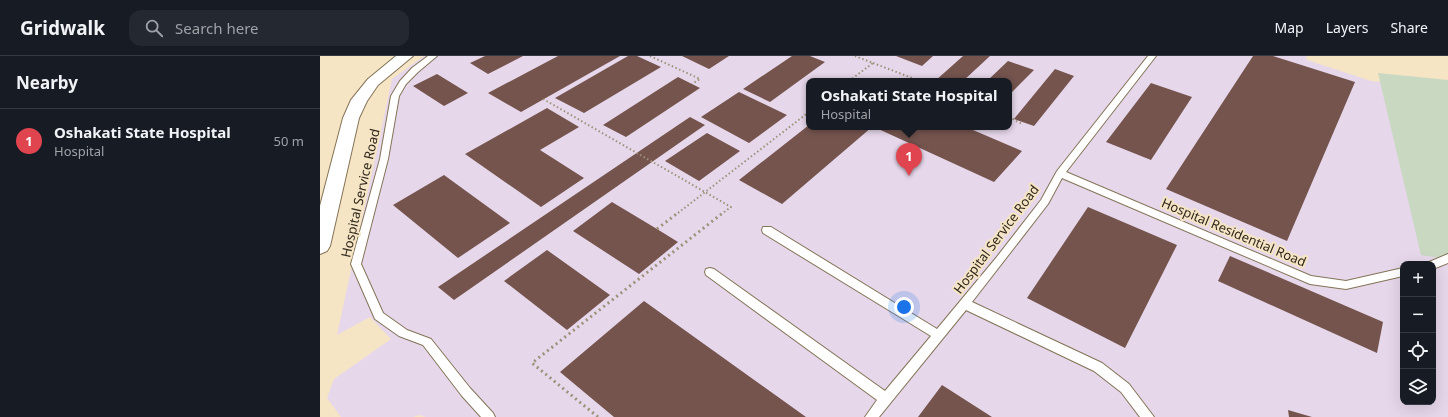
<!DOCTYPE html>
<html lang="en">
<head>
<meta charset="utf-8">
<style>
  body { margin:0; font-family:"Noto Sans",sans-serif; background:#242831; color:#f1f3f6 }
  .controls { position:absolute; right:12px; bottom:12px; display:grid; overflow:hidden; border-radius:8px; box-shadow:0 4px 16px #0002 }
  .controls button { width:36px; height:36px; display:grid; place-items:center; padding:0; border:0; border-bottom:1px solid #363941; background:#171b24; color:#f1f3f6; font:20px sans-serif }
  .you { position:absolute; left:584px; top:251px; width:14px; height:14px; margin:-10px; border:3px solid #fff; border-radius:50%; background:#1a73e8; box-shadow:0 0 0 6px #1a73e833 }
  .badge { display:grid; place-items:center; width:26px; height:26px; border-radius:50%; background:#81842f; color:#fff; font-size:13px; font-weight:700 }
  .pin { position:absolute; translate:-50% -33px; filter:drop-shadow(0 1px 2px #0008) }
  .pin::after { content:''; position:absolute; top:21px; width:14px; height:12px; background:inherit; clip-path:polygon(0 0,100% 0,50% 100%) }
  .popup { position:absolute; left:486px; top:22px; width:206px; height:52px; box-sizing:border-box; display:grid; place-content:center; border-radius:8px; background:#171b24; filter:drop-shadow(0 1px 3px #0005); font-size:13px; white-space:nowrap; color:#9ea1a6 }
  .popup b { font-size:15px; color:#f1f3f6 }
  .popup::after { content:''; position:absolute; left:50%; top:100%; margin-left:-8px; border:8px solid transparent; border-top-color:#171b24 }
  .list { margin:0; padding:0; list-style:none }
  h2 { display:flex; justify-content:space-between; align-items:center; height:52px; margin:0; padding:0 16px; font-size:17px }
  h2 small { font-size:13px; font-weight:400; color:#9ea1a6 }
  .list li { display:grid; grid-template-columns:26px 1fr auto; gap:12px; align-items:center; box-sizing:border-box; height:64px; padding:0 16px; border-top:1px solid #363941 }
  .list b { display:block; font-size:15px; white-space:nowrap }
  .list p { margin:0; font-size:13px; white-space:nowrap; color:#9ea1a6 }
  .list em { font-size:13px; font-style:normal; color:#9ea1a6 }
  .icon { flex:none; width:22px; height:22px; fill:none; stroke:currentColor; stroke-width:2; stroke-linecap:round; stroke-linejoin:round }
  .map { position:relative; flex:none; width:1128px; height:361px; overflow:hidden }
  header { display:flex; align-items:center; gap:24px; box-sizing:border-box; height:56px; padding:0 20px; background:#171b24; border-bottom:1px solid #363941 }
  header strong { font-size:19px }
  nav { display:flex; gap:22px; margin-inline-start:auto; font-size:14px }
  .search { width:280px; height:36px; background:#242831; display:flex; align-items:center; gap:10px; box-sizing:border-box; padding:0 14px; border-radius:12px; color:#9ea1a6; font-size:15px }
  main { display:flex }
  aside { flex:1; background:#171b24 }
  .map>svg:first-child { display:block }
</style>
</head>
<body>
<header>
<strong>Gridwalk</strong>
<div class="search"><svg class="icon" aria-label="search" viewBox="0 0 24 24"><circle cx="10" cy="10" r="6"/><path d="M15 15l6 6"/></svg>Search here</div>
<nav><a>Map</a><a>Layers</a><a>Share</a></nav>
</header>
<main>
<aside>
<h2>Nearby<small></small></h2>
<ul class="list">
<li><span class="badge" style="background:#e0444e">1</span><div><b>Oshakati State Hospital</b><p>Hospital</p></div><em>50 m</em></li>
</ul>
</aside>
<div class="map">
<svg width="1128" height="361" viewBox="0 0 1128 361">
  <rect width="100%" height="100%" fill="#f6e5c5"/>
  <!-- medical -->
  <path fill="#e6d7ea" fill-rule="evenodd" d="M 104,0 L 986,0 L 987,4 L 1051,25 L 1128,33 L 1128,361 L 106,361 L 99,359 L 93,361 L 21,361 L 7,342 L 14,323 L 71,283 L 50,261 L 17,279 L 72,23 ZM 489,25 L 689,25 L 689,71 L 489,71 ZM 1083,208 L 1113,208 L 1113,346 L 1083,346 Z"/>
  <!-- green -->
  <path fill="#c8d8c1" d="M 1058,17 L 1128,24 L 1128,203 L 1101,199 Z"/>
  <!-- building -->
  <path fill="#75544e" d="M 165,0 L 203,0 L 168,18 L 150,7 Z
    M 238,0 L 300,0 L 201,56 L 168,37 Z
    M 308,0 L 317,0 L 341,11 L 264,57 L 235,42 Z
    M 362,0 L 409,0 L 389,13 Z
    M 472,0 L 490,0 L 505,6 L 450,46 L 423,33 Z
    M 576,0 L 613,0 L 602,10 Z
    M 643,0 L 670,0 L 643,25 L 615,25 Z
    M 933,0 L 953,0 L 1035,26 L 967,185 L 846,133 Z
    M 688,5 L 714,14 L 689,39 L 689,25 L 667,25 Z
    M 735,13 L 754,20 L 714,70 L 694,63 Z
    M 117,18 L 148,37 L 124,50 L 93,30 Z
    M 358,21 L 380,32 L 306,81 L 283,69 Z
    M 831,27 L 872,41 L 831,104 L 786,86 Z
    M 419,36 L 467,59 L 429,87 L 381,61 Z
    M 227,52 L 259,71 L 220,94 L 264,122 L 221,151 L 145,98 Z
    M 370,61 L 385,69 L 134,244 L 118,231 Z
    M 489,69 L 489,71 L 552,71 L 462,148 L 419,124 Z
    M 554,71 L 646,71 L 702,95 L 674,126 Z
    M 387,77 L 420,95 L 379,125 L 345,105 Z
    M 124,119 L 190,167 L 138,202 L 73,149 Z
    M 292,146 L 337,173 L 358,186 L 319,218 L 253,175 Z
    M 768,151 L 857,189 L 805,292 L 707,242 Z
    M 227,194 L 290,239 L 247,274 L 184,225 Z
    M 910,200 L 1063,266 L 1057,297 L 898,225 Z
    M 324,245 L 486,361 L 294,361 L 240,316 Z
    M 622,329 L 672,361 L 598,361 Z
    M 968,354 L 992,361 L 969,361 Z"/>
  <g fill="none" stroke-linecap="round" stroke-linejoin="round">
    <defs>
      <path id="lane" d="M 108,0 L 117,0 L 98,16 L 86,28 L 79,40 L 68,103 L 41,208 L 63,257 L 87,274 L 111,283 L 150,332 L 173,357 L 175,361 L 161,361 L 142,340 L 103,289 L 79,280 L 55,263 L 31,208 L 60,103 L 71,40 L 80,25 L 92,12 Z
        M 828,0 L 836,0 L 746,116 L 991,220 L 1026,225 L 1083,212 L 1083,220 L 1026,233 L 990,228 L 742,122 L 728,148 L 652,246 L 782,307 L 809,328 L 834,361 L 820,361 L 801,336 L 774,315 L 646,254 L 559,361 L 545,361 L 557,344 L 386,219 L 385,216 L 386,213 L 390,212 L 394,213 L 565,335 L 611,280 L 443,177 L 442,174 L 443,171 L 451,171 L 617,273 L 676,202 L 721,144 L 737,115 Z
        M 1128,198 L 1128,207 L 1113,213 L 1113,208 L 1108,208 L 1109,206 Z"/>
      <path id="street" d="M 76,0 L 93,0 L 58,29 L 47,45 L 39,62 L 10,190 L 7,195 L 0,198 L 0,150 L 23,62 L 31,44 L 48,23 Z"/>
    </defs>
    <!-- lane casing -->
    <use href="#lane" stroke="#847458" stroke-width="2"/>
    <!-- street casing -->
    <use href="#street" stroke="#847458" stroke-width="2"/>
    <!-- path-far1 -->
    <path stroke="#9e927a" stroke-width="2" stroke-dasharray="1.5 2.5" stroke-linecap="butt" d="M 330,0 L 380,23 L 372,28
      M 553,7 L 600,25
      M 529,25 L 553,7 L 535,0
      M 223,43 L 411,151 L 403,157
      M 689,61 L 702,68
      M 358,157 L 489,56"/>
    <!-- path -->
    <path stroke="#9e927a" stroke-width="3" stroke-dasharray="2 3.5" stroke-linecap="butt" d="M 337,173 L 359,156
      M 278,361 L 212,307 L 404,156"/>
    <!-- lane -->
    <use href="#lane" fill="#fff" fill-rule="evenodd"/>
    <!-- street -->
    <use href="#street" fill="#fff" fill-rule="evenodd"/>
  </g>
  <g text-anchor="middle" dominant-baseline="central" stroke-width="4" stroke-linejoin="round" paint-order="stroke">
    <!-- street labels -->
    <g font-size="13" fill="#2f281c" stroke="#f6e5c5">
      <text transform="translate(40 137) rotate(-77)">Hospital Service Road</text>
      <text transform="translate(914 176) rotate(23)">Hospital Residential Road</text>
      <text transform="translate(676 183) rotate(-53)">Hospital Service Road</text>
    </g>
  </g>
</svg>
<div class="controls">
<button>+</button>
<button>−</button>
<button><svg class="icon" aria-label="locate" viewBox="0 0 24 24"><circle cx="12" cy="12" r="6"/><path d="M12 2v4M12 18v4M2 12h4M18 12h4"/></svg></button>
<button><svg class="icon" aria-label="layers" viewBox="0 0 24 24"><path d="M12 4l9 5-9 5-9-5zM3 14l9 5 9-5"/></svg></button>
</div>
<div class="you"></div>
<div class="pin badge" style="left:589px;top:120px;background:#e0444e">1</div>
<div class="popup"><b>Oshakati State Hospital</b>Hospital</div>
</div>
</main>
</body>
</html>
